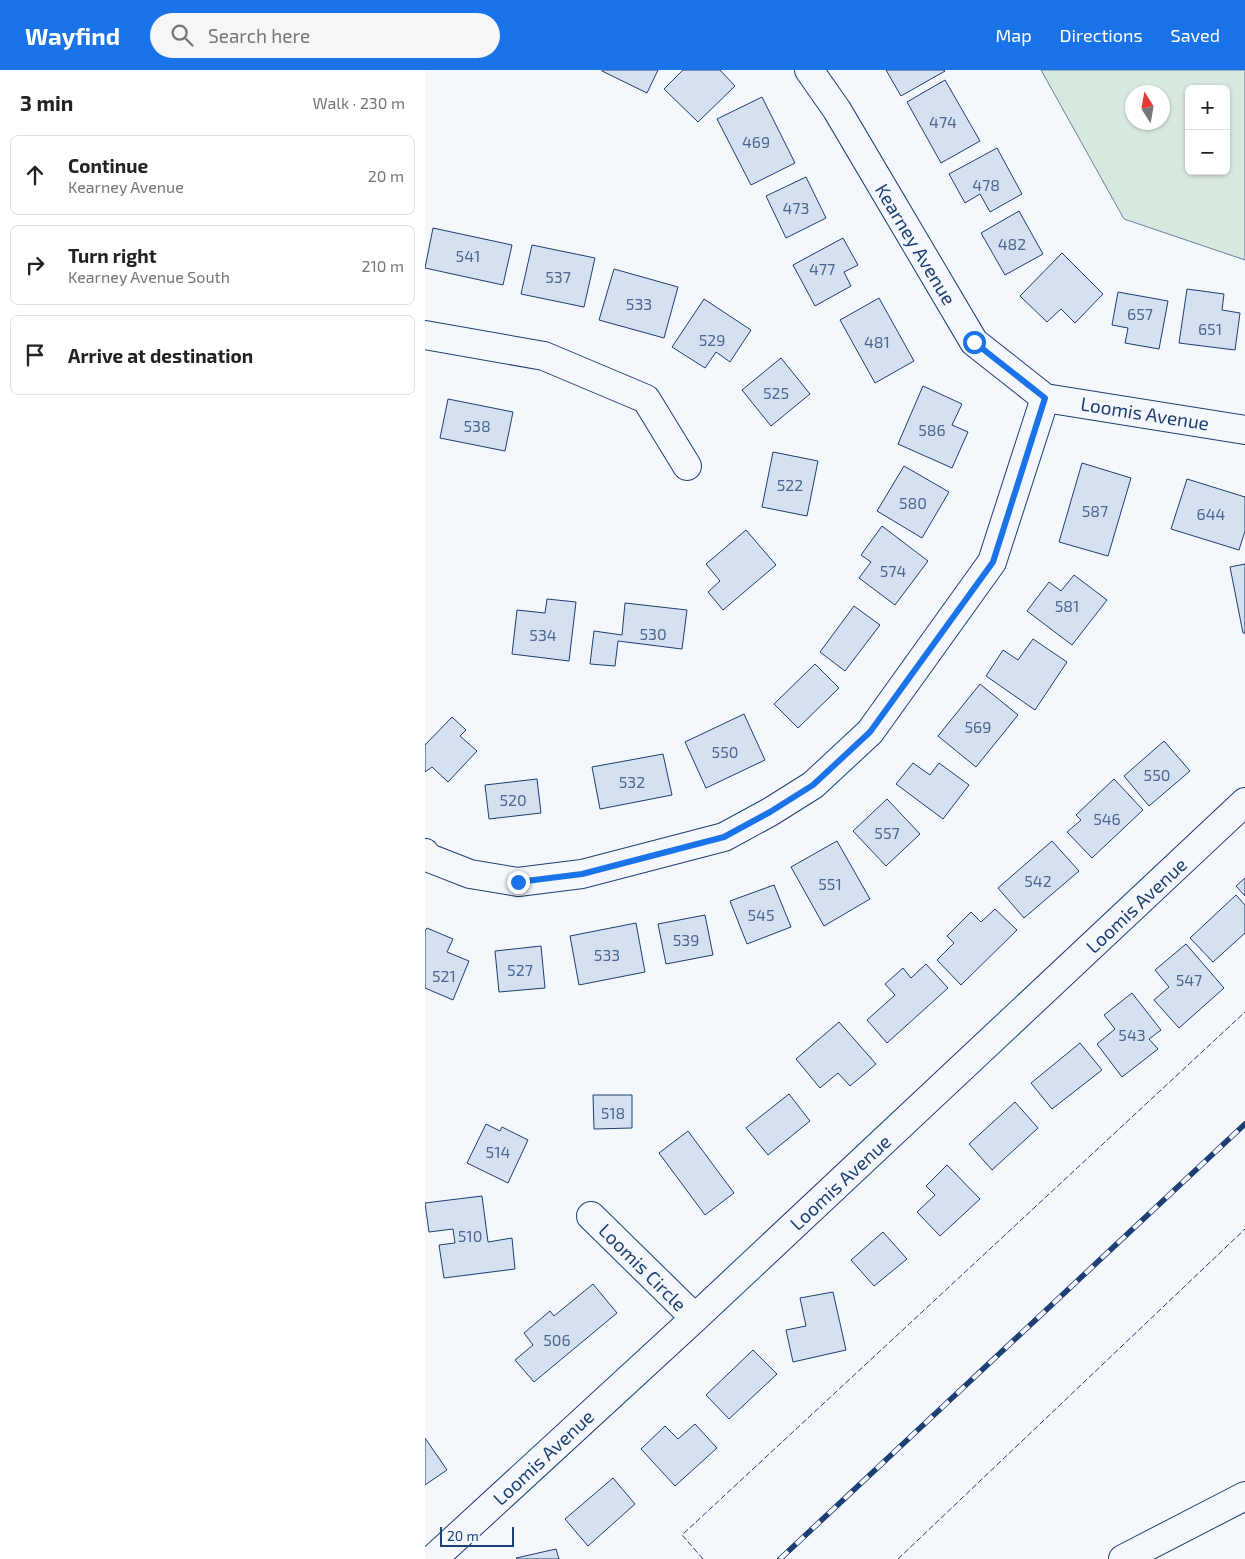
<!DOCTYPE html>
<html lang="en">
<head>
<meta charset="utf-8">
<style>
  body { margin:0; font-family:"Exo 2",sans-serif; background:#f6f6f6; color:#222 }
  .controls { position:absolute; right:15px; top:15px; display:grid; overflow:hidden; border-radius:8px; box-shadow:0 1px 4px #0004 }
  .controls button { width:45px; height:45px; display:grid; place-items:center; padding:0; border:0; border-bottom:1px solid #e0e0e0; background:#fff; color:#222; font:25px sans-serif }
  .compass { position:absolute; left:700px; top:15px; width:45px; height:45px; border-radius:50%; background:#fff; box-shadow:0 1px 4px #0004; rotate:349deg }
  .scale { position:absolute; left:15px; bottom:12px; width:74px; box-sizing:border-box; padding-left:5px; border:2px solid #1d3f73; border-top:0; font-size:14px; line-height:18px; white-space:nowrap; color:#1d3f73; -webkit-text-stroke:4px #f4f7fb; paint-order:stroke }
  .stop { position:absolute; width:15px; height:15px; margin:-11px; border:4px solid #1a73e8; border-radius:50%; background:#fff }
  .stop.end { background:#1a73e8; border-color:#fff; box-shadow:0 1px 5px #0008 }
  .list { margin:0; padding:0; list-style:none }
  h2 { display:flex; justify-content:space-between; align-items:center; height:65px; margin:0; padding:0 20px; font-size:21px }
  h2 small { font-size:16px; font-weight:400; color:#767676 }
  .list li { display:grid; grid-template-columns:32px 1fr auto; gap:15px; align-items:center; box-sizing:border-box; height:80px; margin:0 10px 10px; padding:0 10px; border:1px solid #e0e0e0; border-radius:8px }
  .list b { display:block; font-size:19px; white-space:nowrap }
  .list p { margin:0; font-size:16px; white-space:nowrap; color:#767676 }
  .list em { font-size:16px; font-style:normal; color:#767676 }
  .icon { flex:none; width:28px; height:28px; fill:none; stroke:currentColor; stroke-width:2; stroke-linecap:round; stroke-linejoin:round }
  .map { position:relative; flex:none; width:820px; height:1489px; overflow:hidden }
  header { display:flex; align-items:center; gap:30px; box-sizing:border-box; height:70px; padding:0 25px; background:#1a73e8; color:#fff }
  header strong { font-size:24px }
  nav { display:flex; gap:28px; margin-inline-start:auto; font-size:18px }
  .search { width:350px; height:45px; background:#f6f6f6; display:flex; align-items:center; gap:12px; box-sizing:border-box; padding:0 18px; border-radius:28px; color:#767676; font-size:19px }
  main { display:flex }
  aside { flex:1; background:#fff }
  .map>svg:first-child { display:block }
</style>
</head>
<body>
<header>
<strong>Wayfind</strong>
<div class="search"><svg class="icon" aria-label="search" viewBox="0 0 24 24"><circle cx="10" cy="10" r="6"/><path d="M15 15l6 6"/></svg>Search here</div>
<nav><a>Map</a><a>Directions</a><a>Saved</a></nav>
</header>
<main>
<aside>
<h2>3 min<small>Walk · 230 m</small></h2>
<ul class="list">
<li><svg class="icon" aria-label="ahead" viewBox="0 0 24 24"><path d="M12 20V5M6 11l6-6 6 6"/></svg><div><b>Continue</b><p>Kearney Avenue</p></div><em>20 m</em></li>
<li><svg class="icon" aria-label="right" viewBox="0 0 24 24"><path d="M7 20v-9h11M14 6l5 5-5 5"/></svg><div><b>Turn right</b><p>Kearney Avenue South</p></div><em>210 m</em></li>
<li><svg class="icon" aria-label="arrive" viewBox="0 0 24 24"><path d="M6 21V4h12l-3 4 3 4H6"/></svg><div><b>Arrive at destination</b></div></li>
</ul>
</aside>
<div class="map">
<svg width="820" height="1489" viewBox="0 0 820 1489">
  <rect width="100%" height="100%" fill="#f4f7fb"/>
  <!-- green -->
  <path fill="#d7e8df" stroke="#687fa3" fill-rule="evenodd" d="M 616,0 L 820,0 L 820,190 L 699,149 ZM 764,19 L 801,19 L 801,101 L 764,101 ZM 708,22 L 738,22 L 738,52 L 708,52 Z"/>
  <!-- building -->
  <path fill="#d5e0f0" stroke="#1d3f73" d="M 177,0 L 233,0 L 222,23 L 177,1 Z
    M 258,0 L 295,0 L 310,16 L 273,52 L 239,19 Z
    M 461,0 L 519,0 L 520,1 L 476,26 Z
    M 520,10 L 555,71 L 516,93 L 482,32 Z
    M 337,27 L 370,93 L 326,115 L 292,49 Z
    M 572,78 L 597,124 L 565,142 L 555,124 L 540,133 L 524,104 Z
    M 381,107 L 401,148 L 361,168 L 341,126 Z
    M 594,141 L 618,184 L 580,205 L 556,163 Z
    M 8,158 L 87,175 L 78,215 L 0,198 Z
    M 418,168 L 433,195 L 419,202 L 426,216 L 390,236 L 368,195 Z
    M 107,175 L 170,188 L 159,237 L 96,224 Z
    M 637,183 L 678,224 L 650,253 L 636,239 L 622,252 L 595,226 Z
    M 189,199 L 253,217 L 239,268 L 174,250 Z
    M 762,219 L 799,224 L 797,240 L 815,243 L 810,280 L 754,273 Z
    M 693,222 L 743,231 L 734,279 L 700,273 L 703,258 L 687,255 Z
    M 454,228 L 489,291 L 450,313 L 415,250 Z
    M 279,229 L 326,260 L 305,292 L 291,282 L 280,298 L 247,277 Z
    M 356,288 L 385,324 L 346,356 L 317,320 Z
    M 498,316 L 537,334 L 527,355 L 543,362 L 527,398 L 473,374 Z
    M 23,329 L 88,342 L 80,381 L 15,368 Z
    M 348,382 L 393,391 L 382,446 L 337,437 Z
    M 657,393 L 706,408 L 683,486 L 634,472 Z
    M 479,396 L 524,422 L 497,468 L 452,441 Z
    M 762,409 L 820,427 L 820,461 L 814,480 L 746,459 Z
    M 457,456 L 503,491 L 470,535 L 434,508 L 446,492 L 436,485 Z
    M 321,460 L 351,495 L 298,540 L 283,522 L 295,511 L 281,494 Z
    M 820,494 L 820,563 L 818,563 L 805,497 Z
    M 649,505 L 682,530 L 647,575 L 602,541 L 624,512 L 636,521 Z
    M 122,529 L 151,532 L 144,591 L 87,584 L 92,540 L 120,543 Z
    M 200,533 L 262,540 L 257,579 L 193,571 L 190,596 L 165,594 L 169,561 L 197,565 Z
    M 429,536 L 455,555 L 420,601 L 395,582 Z
    M 608,569 L 642,592 L 610,640 L 561,606 L 578,580 L 593,590 Z
    M 390,594 L 414,618 L 373,658 L 349,634 Z
    M 555,614 L 593,645 L 551,697 L 513,666 Z
    M 319,644 L 340,690 L 281,718 L 260,672 Z
    M 27,647 L 41,660 L 35,666 L 52,681 L 23,712 L 7,697 L 0,702 L 0,675 Z
    M 739,671 L 765,701 L 724,736 L 699,706 Z
    M 238,684 L 247,725 L 175,739 L 167,697 Z
    M 488,693 L 505,705 L 514,693 L 544,715 L 518,749 L 471,714 Z
    M 112,709 L 116,743 L 64,749 L 60,715 Z
    M 689,709 L 718,740 L 667,788 L 642,762 L 656,750 L 651,745 Z
    M 462,729 L 495,764 L 461,796 L 428,761 Z
    M 412,771 L 445,829 L 399,856 L 366,797 Z
    M 627,771 L 654,801 L 599,848 L 573,818 Z
    M 820,808 L 820,826 L 811,816 Z
    M 349,815 L 366,857 L 322,874 L 305,831 Z
    M 811,825 L 820,835 L 820,863 L 788,892 L 765,868 Z
    M 570,839 L 592,860 L 536,915 L 512,890 L 529,873 L 522,866 L 546,842 L 556,852 Z
    M 280,845 L 288,885 L 241,894 L 233,854 Z
    M 211,853 L 220,902 L 154,915 L 145,866 Z
    M 2,858 L 28,869 L 22,882 L 44,891 L 28,930 L 0,918 L 0,861 Z
    M 761,874 L 799,918 L 754,958 L 729,930 L 744,917 L 730,900 Z
    M 116,876 L 120,918 L 74,922 L 70,881 Z
    M 501,894 L 523,918 L 462,973 L 442,950 L 470,925 L 460,914 L 478,898 L 486,908 Z
    M 707,923 L 736,960 L 724,969 L 733,979 L 697,1007 L 672,974 L 690,959 L 679,945 Z
    M 414,952 L 451,994 L 425,1016 L 413,1003 L 395,1018 L 371,989 Z
    M 655,973 L 677,1000 L 627,1039 L 606,1013 Z
    M 364,1024 L 385,1051 L 343,1085 L 321,1058 Z
    M 168,1025 L 207,1025 L 207,1058 L 169,1059 Z
    M 590,1032 L 613,1058 L 567,1100 L 544,1074 Z
    M 61,1054 L 75,1061 L 77,1057 L 103,1070 L 83,1113 L 42,1093 Z
    M 263,1061 L 309,1123 L 280,1145 L 234,1083 Z
    M 522,1095 L 555,1129 L 515,1166 L 492,1142 L 510,1125 L 501,1116 Z
    M 57,1126 L 63,1172 L 87,1168 L 90,1199 L 19,1208 L 14,1175 L 30,1173 L 28,1159 L 4,1162 L 0,1133 Z
    M 458,1162 L 482,1189 L 449,1216 L 426,1190 Z
    M 168,1214 L 192,1243 L 109,1312 L 90,1290 L 108,1275 L 99,1263 L 125,1241 L 129,1246 Z
    M 408,1222 L 421,1280 L 368,1292 L 361,1260 L 381,1256 L 375,1228 Z
    M 328,1280 L 352,1304 L 304,1349 L 281,1325 Z
    M 270,1354 L 292,1378 L 250,1416 L 216,1379 L 240,1356 L 253,1369 Z
    M 0,1368 L 22,1400 L 0,1415 Z
    M 188,1408 L 210,1434 L 163,1476 L 140,1449 Z
    M 131,1479 L 134,1489 L 92,1489 L 91,1488 Z"/>
  <g fill="none" stroke-linecap="round" stroke-linejoin="round">
    <defs>
      <path id="minor" d="M 384,0 L 412,40 L 549,272 L 620,328 L 820,360
        M 0,265 L 119,286 L 221,329 L 262,396
        M 0,783 L 4,788 L 45,804 L 93,812 L 157,804 L 299,767 L 345,742 L 388,715 L 445,662 L 567,492 L 620,328
        M 166,1146 L 270,1248
        M 8,1489 L 270,1248 L 820,732"/>
      <path id="major" d="M 698,1489 L 820,1426"/>
    </defs>
    <!-- minor casing -->
    <use href="#minor" stroke="#1d3f73" stroke-width="30"/>
    <!-- major casing -->
    <use href="#major" stroke="#1d3f73" stroke-width="30"/>
    <!-- minor -->
    <use href="#minor" stroke="#f4f7fb" stroke-width="28"/>
    <!-- major -->
    <use href="#major" stroke="#f4f7fb" stroke-width="28"/>
    <defs>
      <path id="rail" d="M 355,1489 L 820,1054"/>
    </defs>
    <!-- rail casing -->
    <use href="#rail" stroke="#1d3f73" stroke-width="5.5"/>
    <!-- rail -->
    <use href="#rail" stroke="#f4f7fb" stroke-width="4" stroke-dasharray="11" stroke-linecap="butt"/>
    <!-- fence -->
    <path stroke="#1d3f73" stroke-width="1" stroke-dasharray="6 2.5" stroke-linecap="butt" d="M 278,1489 L 257,1465 L 820,942
      M 473,1489 L 820,1159"/>
  </g>
  <g fill="none" stroke-linecap="round" stroke-linejoin="round">
    <!-- route -->
    <path stroke="#1a73e8" stroke-width="6" d="M 93,812 L 157,804 L 299,767 L 345,742 L 388,715 L 445,662 L 568,492 L 620,328 L 549,272"/>
  </g>
  <g text-anchor="middle" dominant-baseline="central" stroke-width="4" stroke-linejoin="round" paint-order="stroke">
    <!-- number labels -->
    <g font-size="16" fill="#4b6792">
      <text x="518" y="51">474</text>
      <text x="331" y="71">469</text>
      <text x="561" y="114">478</text>
      <text x="371" y="137">473</text>
      <text x="587" y="173">482</text>
      <text x="43" y="185">541</text>
      <text x="397" y="198">477</text>
      <text x="133" y="206">537</text>
      <text x="214" y="233">533</text>
      <text x="715" y="243">657</text>
      <text x="785" y="258">651</text>
      <text x="287" y="269">529</text>
      <text x="452" y="271">481</text>
      <text x="351" y="322">525</text>
      <text x="52" y="355">538</text>
      <text x="507" y="359">586</text>
      <text x="365" y="414">522</text>
      <text x="488" y="432">580</text>
      <text x="670" y="440">587</text>
      <text x="786" y="443">644</text>
      <text x="468" y="500">574</text>
      <text x="642" y="535">581</text>
      <text x="228" y="563">530</text>
      <text x="118" y="564">534</text>
      <text x="553" y="656">569</text>
      <text x="300" y="681">550</text>
      <text x="732" y="704">550</text>
      <text x="207" y="711">532</text>
      <text x="88" y="729">520</text>
      <text x="682" y="748">546</text>
      <text x="462" y="762">557</text>
      <text x="613" y="810">542</text>
      <text x="405" y="813">551</text>
      <text x="336" y="844">545</text>
      <text x="261" y="869">539</text>
      <text x="182" y="884">533</text>
      <text x="95" y="899">527</text>
      <text x="19" y="905">521</text>
      <text x="764" y="909">547</text>
      <text x="707" y="964">543</text>
      <text x="188" y="1042">518</text>
      <text x="73" y="1081">514</text>
      <text x="45" y="1165">510</text>
      <text x="132" y="1269">506</text>
    </g>
    <!-- street labels -->
    <g font-size="19" fill="#1d3f73" stroke="#f4f7fb">
      <text transform="translate(491 174) rotate(59)">Kearney Avenue</text>
      <text transform="translate(720 343) rotate(9)">Loomis Avenue</text>
      <text transform="translate(711 835) rotate(-43)">Loomis Avenue</text>
      <text transform="translate(415 1112) rotate(-43)">Loomis Avenue</text>
      <text transform="translate(218 1197) rotate(45)">Loomis Circle</text>
      <text transform="translate(118 1387) rotate(-43)">Loomis Avenue</text>
    </g>
  </g>
</svg>
<div class="controls">
<button>+</button>
<button>−</button>
</div>
<svg class="compass" viewBox="-18 -18 36 36"><path d="M0-13l5 13h-10z" fill="#e53935"/><path d="M0 13l5-13h-10z" fill="#767676"/></svg>
<div class="scale">20 m</div>
<div class="stop" style="left:549px;top:272px"></div>
<div class="stop end" style="left:93px;top:812px"></div>
</div>
</main>
</body>
</html>
